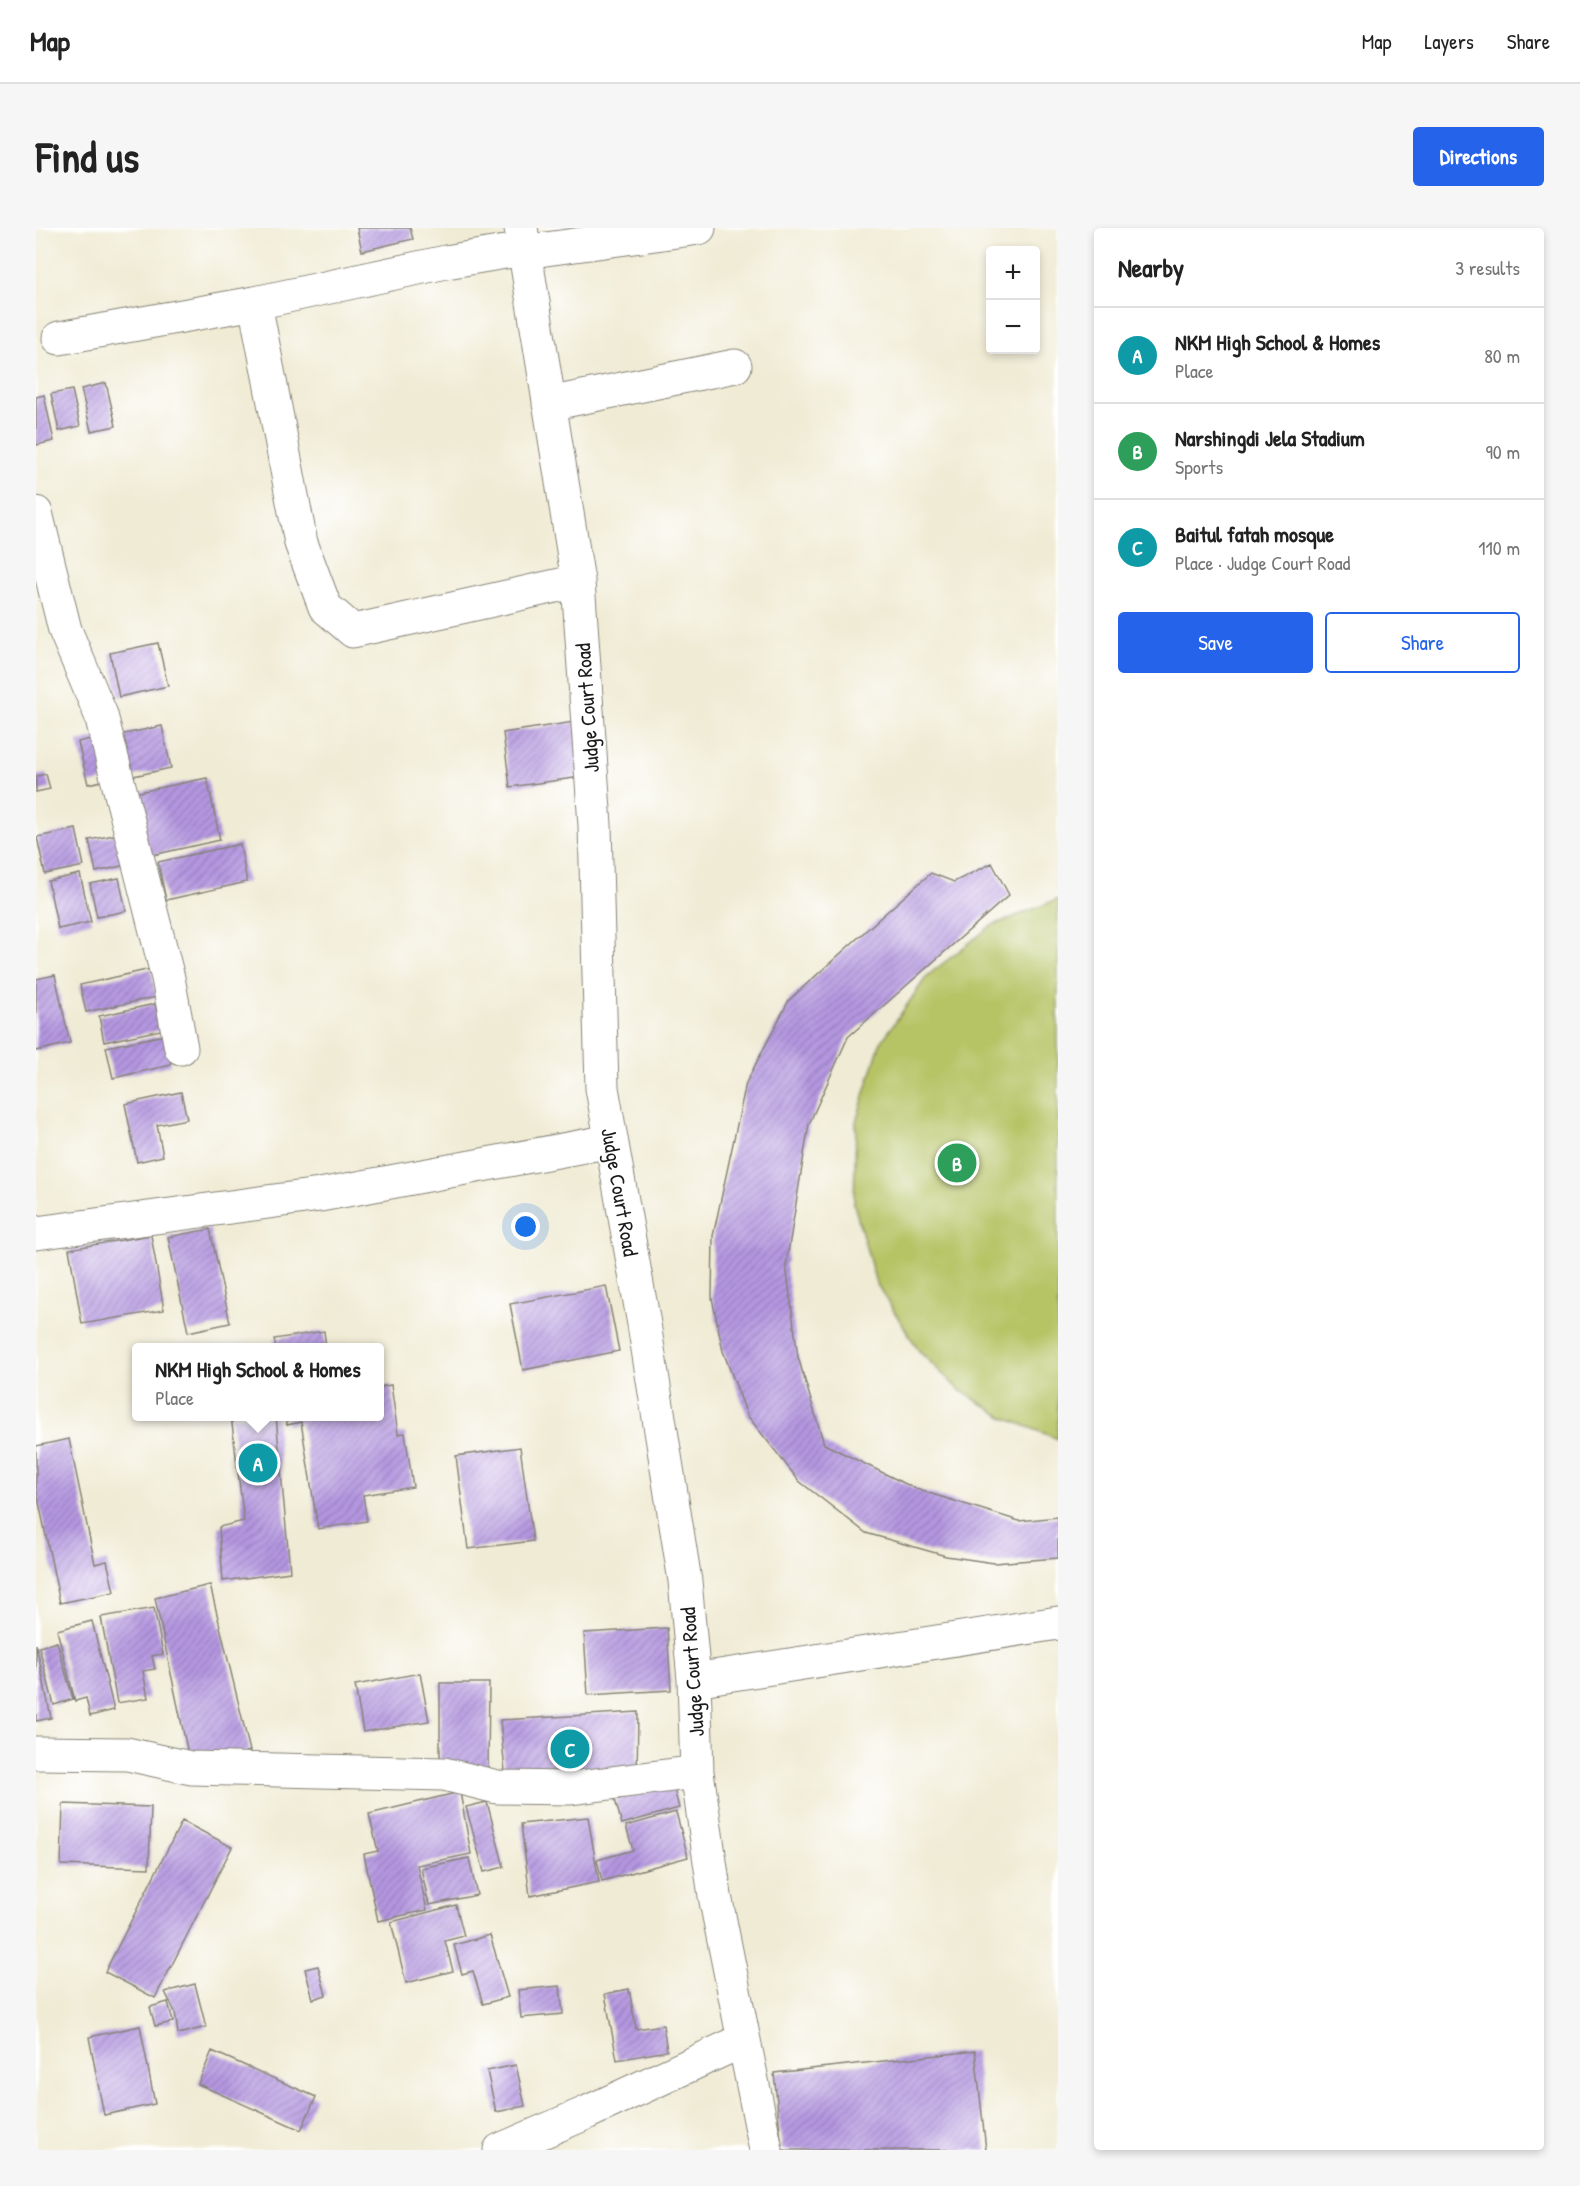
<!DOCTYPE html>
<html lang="en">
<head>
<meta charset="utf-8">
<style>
  body { margin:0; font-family:"Patrick Hand",sans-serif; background:#f6f6f6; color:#222 }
  .controls { position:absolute; right:18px; top:18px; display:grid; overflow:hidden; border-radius:6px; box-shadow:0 3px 9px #0003 }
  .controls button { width:54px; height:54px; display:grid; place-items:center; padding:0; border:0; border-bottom:2px solid #e0e0e0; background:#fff; color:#222; font:30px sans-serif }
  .you { position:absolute; left:490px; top:999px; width:21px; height:21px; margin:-15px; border:4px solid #fff; border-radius:50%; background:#1a73e8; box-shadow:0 0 0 9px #1a73e833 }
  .badge { display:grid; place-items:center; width:39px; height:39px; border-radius:50%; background:#2563eb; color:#fff; font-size:20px; font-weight:700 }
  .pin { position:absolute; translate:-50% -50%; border:3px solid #fff; box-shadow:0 2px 6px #0006 }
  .popup { position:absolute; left:96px; top:1115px; width:252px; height:78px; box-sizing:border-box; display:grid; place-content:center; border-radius:6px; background:#fff; filter:drop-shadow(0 2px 4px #0005); font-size:20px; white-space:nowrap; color:#767676 }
  .popup b { font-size:22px; color:#222 }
  .popup::after { content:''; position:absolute; left:50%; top:100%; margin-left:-12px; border:12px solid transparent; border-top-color:#fff }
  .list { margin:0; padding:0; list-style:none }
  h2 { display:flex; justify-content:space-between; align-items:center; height:78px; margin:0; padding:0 24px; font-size:26px }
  h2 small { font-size:20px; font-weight:400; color:#767676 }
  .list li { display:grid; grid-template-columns:39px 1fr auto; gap:18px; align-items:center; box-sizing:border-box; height:96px; padding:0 24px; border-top:2px solid #e0e0e0 }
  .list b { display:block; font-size:22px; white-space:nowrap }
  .list p { margin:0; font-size:20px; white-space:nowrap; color:#767676 }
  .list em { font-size:20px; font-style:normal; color:#767676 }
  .actions { display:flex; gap:12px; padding:18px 24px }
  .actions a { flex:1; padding:14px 0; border:2px solid #2563eb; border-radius:6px; text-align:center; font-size:21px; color:#2563eb }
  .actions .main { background:#2563eb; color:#fff }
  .map { position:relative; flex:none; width:1022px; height:1922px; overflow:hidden; border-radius:6px }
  header { display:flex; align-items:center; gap:36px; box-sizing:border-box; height:84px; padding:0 30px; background:#fff; border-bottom:2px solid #e0e0e0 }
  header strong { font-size:28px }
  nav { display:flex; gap:33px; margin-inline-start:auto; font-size:21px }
  .intro { display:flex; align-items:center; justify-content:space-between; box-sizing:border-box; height:144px; padding:0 36px }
  h1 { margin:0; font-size:42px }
  .button { padding:15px 27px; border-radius:6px; background:#2563eb; color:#fff; font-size:21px; font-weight:700 }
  main { display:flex; gap:36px; padding:0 36px }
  aside { flex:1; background:#fff; border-radius:6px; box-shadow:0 3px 9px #0003 }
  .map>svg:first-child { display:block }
</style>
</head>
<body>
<header>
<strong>Map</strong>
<nav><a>Map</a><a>Layers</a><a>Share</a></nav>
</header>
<div class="intro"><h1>Find us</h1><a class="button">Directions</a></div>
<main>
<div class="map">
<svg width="1022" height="1922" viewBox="0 0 1022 1922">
  <defs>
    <pattern id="building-hatch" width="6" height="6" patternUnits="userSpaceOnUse" patternTransform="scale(1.5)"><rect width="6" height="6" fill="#b597e1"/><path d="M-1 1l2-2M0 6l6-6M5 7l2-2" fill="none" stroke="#927ab6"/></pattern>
  </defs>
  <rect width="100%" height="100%" fill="#fff"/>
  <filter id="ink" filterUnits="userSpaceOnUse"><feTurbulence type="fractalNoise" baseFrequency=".0167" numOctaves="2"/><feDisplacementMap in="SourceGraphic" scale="12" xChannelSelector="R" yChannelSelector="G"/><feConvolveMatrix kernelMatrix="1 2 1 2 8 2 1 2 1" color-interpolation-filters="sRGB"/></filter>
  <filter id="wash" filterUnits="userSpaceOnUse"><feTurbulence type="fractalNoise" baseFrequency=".008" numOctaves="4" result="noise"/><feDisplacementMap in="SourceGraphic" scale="24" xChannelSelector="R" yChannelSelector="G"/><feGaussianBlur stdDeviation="1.35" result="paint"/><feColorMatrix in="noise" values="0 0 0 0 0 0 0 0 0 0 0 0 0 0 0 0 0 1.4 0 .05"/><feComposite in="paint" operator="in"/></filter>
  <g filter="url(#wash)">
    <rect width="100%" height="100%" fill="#f0ebd4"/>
    <!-- pitch -->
    <path fill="#b7c466" stroke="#6a7041" stroke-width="1.5" d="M 1022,671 L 1022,1211 L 967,1189 L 922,1161 L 884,1124 L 840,1055 L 818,976 L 820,894 L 844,816 L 891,748 L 955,698 Z"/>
    <g id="blocks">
      <!-- building -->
      <path fill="url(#building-hatch)" d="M 321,0 L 374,0 L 377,11 L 326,23 Z
        M 70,155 L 80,198 L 55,203 L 45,161 Z
        M 36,162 L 44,198 L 23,203 L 15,166 Z
        M 8,167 L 18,213 L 0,217 L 0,169 Z
        M 122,415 L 132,458 L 83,469 L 74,425 Z
        M 544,493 L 552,548 L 474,559 L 467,505 Z
        M 126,498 L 135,540 L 88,550 L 79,508 Z
        M 66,508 L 75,551 L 52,556 L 42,514 Z
        M 10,546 L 14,561 L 0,564 L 0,548 Z
        M 171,550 L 184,612 L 112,628 L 98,565 Z
        M 40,601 L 48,638 L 9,646 L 1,609 Z
        M 88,605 L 94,636 L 60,644 L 53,612 Z
        M 204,616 L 211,654 L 130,672 L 122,634 Z
        M 956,635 L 973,667 L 812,809 L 773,896 L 750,1037 L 762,1129 L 788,1216 L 880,1261 L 983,1293 L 1022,1289 L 1022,1330 L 958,1335 L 910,1328 L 830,1305 L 763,1253 L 711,1187 L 687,1123 L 676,1070 L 677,1008 L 710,855 L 753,772 L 845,689 L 895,645 L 918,654 Z
        M 44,646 L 55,694 L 22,701 L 12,653 Z
        M 83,650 L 90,683 L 61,689 L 54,656 Z
        M 115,741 L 121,769 L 50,784 L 44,757 Z
        M 19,747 L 34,815 L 0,823 L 0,751 Z
        M 119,776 L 125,802 L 68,814 L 63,788 Z
        M 129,807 L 135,837 L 77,850 L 70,819 Z
        M 145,864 L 151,891 L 121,897 L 127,928 L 101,934 L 89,876 Z
        M 174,1001 L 194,1095 L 152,1104 L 132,1009 Z
        M 115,1007 L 128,1082 L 46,1096 L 33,1021 Z
        M 570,1058 L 583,1123 L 487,1142 L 474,1076 Z
        M 288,1103 L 290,1120 L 240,1120 L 238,1111 Z
        M 355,1157 L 362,1206 L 369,1205 L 377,1259 L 327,1267 L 331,1293 L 282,1301 L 265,1194 L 251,1197 L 250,1188 L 344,1188 L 344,1159 Z
        M 195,1188 L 240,1188 L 254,1344 L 187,1353 L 183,1299 L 208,1293 Z
        M 33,1211 L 59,1336 L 71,1333 L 78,1364 L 24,1375 L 0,1260 L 0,1218 Z
        M 484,1219 L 497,1313 L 432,1321 L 420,1228 Z
        M 174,1357 L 214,1523 L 155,1540 L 119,1370 Z
        M 118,1380 L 127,1426 L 116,1428 L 119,1441 L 107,1443 L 112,1470 L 81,1475 L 65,1389 Z
        M 56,1393 L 78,1482 L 54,1488 L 50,1470 L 39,1473 L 21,1402 Z
        M 631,1400 L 635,1462 L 552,1467 L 548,1405 Z
        M 21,1414 L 37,1471 L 18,1477 L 3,1419 Z
        M 0,1416 L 15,1490 L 0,1493 Z
        M 384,1445 L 393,1493 L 327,1504 L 319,1457 Z
        M 404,1455 L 453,1455 L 452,1542 L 404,1541 Z
        M 602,1484 L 601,1550 L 470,1554 L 464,1492 Z
        M 637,1557 L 643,1580 L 586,1596 L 579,1572 Z
        M 424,1564 L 435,1626 L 381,1637 L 391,1682 L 342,1693 L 328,1626 L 342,1623 L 333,1586 Z
        M 451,1574 L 468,1639 L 448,1644 L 430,1579 Z
        M 27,1576 L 115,1579 L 113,1640 L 25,1637 Z
        M 640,1584 L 652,1629 L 566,1653 L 561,1632 L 597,1622 L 590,1598 Z
        M 552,1589 L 563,1654 L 494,1668 L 485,1596 Z
        M 146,1593 L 196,1619 L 119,1770 L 69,1744 Z
        M 433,1630 L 441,1667 L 393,1677 L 385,1640 Z
        M 420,1677 L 428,1708 L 409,1713 L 417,1743 L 370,1755 L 355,1694 Z
        M 454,1707 L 472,1769 L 447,1776 L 437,1743 L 426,1746 L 418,1717 Z
        M 282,1738 L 290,1767 L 277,1771 L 269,1741 Z
        M 159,1756 L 170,1799 L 142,1806 L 139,1784 L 129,1764 Z
        M 524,1758 L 527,1786 L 485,1790 L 482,1762 Z
        M 593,1761 L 600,1801 L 627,1797 L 631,1823 L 581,1832 L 569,1766 Z
        M 132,1774 L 137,1794 L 119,1798 L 114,1779 Z
        M 104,1798 L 119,1876 L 68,1887 L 53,1809 Z
        M 176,1823 L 280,1869 L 265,1902 L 162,1856 Z
        M 939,1823 L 950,1922 L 746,1922 L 738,1845 Z
        M 480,1837 L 489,1878 L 460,1884 L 451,1843 Z"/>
    </g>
  </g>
  <g filter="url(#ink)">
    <use href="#blocks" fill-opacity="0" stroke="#868478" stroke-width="1.5"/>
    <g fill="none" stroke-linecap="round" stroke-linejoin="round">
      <defs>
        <path id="minor" d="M 485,0 L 542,353 L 559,597 L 566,860 L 608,1096 L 649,1353 L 658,1452 L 661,1544 L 679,1668 L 730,1922
          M 219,75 L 265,315 L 289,379 L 317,403 L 542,353
          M 23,110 L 219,75 L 410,34 L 487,21 L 488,24 L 663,0
          M 513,176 L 699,138
          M 0,285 L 29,402 L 65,487 L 132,750 L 145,820
          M 0,1005 L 284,967 L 575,913
          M 658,1452 L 1022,1395
          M 0,1525 L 91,1526 L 155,1540 L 408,1546 L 461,1559 L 535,1560 L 661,1544
          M 464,1922 L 550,1885 L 708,1812"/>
      </defs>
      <!-- minor casing -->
      <use href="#minor" stroke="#868478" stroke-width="35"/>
      <!-- minor -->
      <use href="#minor" stroke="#fff" stroke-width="33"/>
    </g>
  </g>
  <g text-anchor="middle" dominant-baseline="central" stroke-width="4.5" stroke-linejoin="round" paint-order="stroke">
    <!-- street labels -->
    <g font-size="21" fill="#1c1c1c" stroke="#fff">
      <text transform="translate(551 480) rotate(-94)">Judge Court Road</text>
      <text transform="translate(584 964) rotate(80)">Judge Court Road</text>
      <text transform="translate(656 1444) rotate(-94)">Judge Court Road</text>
    </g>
  </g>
</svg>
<div class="controls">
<button>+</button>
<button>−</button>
</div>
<div class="you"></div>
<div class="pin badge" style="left:222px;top:1235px;background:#0f9aa8">A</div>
<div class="popup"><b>NKM High School &amp; Homes</b>Place</div>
<div class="pin badge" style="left:921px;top:935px;background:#2e9e5b">B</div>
<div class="pin badge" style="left:534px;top:1521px;background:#0f9aa8">C</div>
</div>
<aside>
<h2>Nearby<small>3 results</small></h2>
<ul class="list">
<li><span class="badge" style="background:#0f9aa8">A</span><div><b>NKM High School &amp; Homes</b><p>Place</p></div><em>80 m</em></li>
<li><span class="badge" style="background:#2e9e5b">B</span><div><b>Narshingdi Jela Stadium</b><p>Sports</p></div><em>90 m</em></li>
<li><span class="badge" style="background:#0f9aa8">C</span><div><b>Baitul fatah mosque</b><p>Place · Judge Court Road</p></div><em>110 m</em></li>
</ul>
<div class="actions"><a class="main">Save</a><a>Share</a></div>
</aside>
</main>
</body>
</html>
